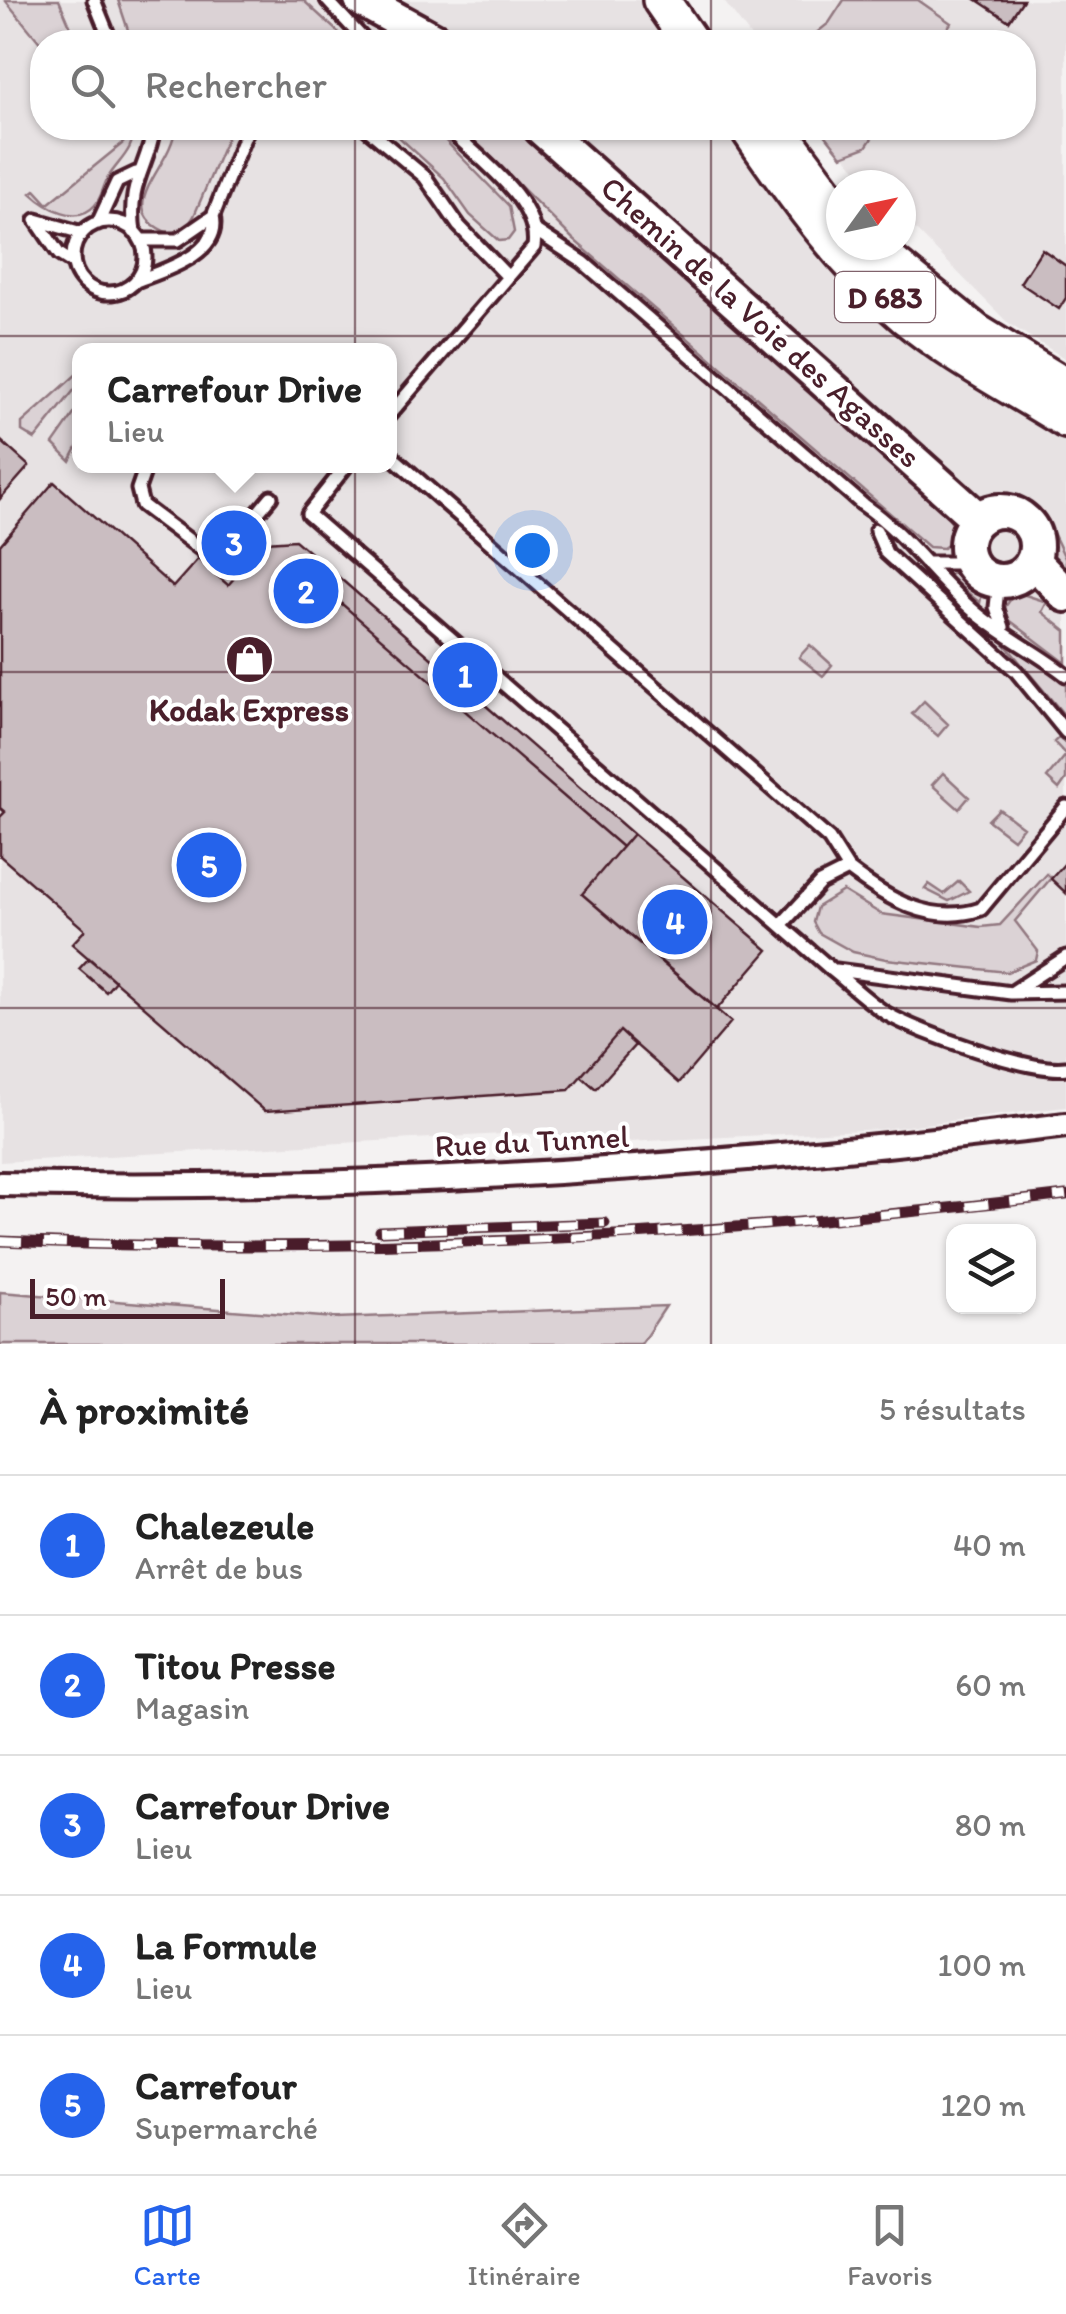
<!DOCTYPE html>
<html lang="fr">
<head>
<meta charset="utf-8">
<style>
  body { margin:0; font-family:Itim,sans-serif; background:#f2f2f2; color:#222 }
  .controls { position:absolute; right:30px; bottom:30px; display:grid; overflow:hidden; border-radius:20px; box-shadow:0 2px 8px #0004 }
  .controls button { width:90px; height:90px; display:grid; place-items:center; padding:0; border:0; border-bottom:2px solid #e0e0e0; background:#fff; color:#222; font:50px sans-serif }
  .compass { position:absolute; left:826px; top:170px; width:90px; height:90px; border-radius:50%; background:#fff; box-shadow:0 2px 8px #0004; rotate:57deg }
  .scale { position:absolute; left:30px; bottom:25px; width:195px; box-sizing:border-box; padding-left:10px; border:5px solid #4a1f2b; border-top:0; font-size:28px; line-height:35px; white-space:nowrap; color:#4a1f2b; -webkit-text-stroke:8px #fff; paint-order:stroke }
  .you { position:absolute; left:532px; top:550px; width:35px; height:35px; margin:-25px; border:8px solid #fff; border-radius:50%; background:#1a73e8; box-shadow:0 0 0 15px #1a73e833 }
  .badge { display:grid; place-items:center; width:65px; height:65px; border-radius:50%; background:#2563eb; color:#fff; font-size:32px; font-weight:700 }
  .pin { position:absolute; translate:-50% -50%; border:5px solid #fff; box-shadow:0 2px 10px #0006 }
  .popup { position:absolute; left:72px; top:343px; width:325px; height:130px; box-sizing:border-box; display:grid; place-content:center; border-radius:20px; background:#fff; filter:drop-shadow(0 2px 8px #0005); font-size:32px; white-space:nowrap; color:#767676 }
  .popup b { font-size:38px; color:#222 }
  .popup::after { content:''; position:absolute; left:50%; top:100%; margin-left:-20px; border:20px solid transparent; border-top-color:#fff }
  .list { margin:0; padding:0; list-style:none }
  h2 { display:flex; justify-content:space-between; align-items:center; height:130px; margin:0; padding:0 40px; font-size:42px }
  h2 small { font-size:32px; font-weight:400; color:#767676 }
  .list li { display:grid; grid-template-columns:65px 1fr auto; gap:30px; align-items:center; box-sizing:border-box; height:140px; padding:0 40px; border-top:2px solid #e0e0e0 }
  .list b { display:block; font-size:38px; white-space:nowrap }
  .list p { margin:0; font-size:32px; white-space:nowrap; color:#767676 }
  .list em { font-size:32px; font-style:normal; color:#767676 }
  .icon { flex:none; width:55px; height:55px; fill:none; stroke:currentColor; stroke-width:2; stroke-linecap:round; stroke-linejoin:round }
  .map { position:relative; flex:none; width:1066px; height:1344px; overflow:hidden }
  .search { position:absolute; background:#fff; box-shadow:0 2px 8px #0004; left:30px; right:30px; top:30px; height:110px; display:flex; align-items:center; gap:25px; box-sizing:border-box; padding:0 35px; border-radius:40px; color:#767676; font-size:38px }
  .sheet { height:830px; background:#fff }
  nav { display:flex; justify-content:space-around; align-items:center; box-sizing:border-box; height:140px; border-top:2px solid #e0e0e0; background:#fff; font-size:28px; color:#767676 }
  nav a { display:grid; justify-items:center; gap:5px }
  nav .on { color:#2563eb }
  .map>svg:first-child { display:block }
</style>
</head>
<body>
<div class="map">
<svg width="1066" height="1344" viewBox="0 0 1066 1344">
  <rect width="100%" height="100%" fill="#f4f2f2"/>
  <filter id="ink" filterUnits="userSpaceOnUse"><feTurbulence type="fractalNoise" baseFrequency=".01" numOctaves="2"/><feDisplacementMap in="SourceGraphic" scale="20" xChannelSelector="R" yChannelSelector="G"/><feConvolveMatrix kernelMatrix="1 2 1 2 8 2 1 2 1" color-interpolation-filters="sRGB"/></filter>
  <g filter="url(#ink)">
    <!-- built -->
    <path fill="#e7e2e3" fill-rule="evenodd" d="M 0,0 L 646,0 L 674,42 L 42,42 L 42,128 L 732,128 L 816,252 L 917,349 L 1066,439 L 1066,1107 L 882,1129 L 628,1142 L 522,1133 L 0,1162 ZM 79,350 L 389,350 L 389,466 L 79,466 Z
      M 723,0 L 1066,0 L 1066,359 L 1009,324 L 901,215 L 901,185 L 871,185 L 820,128 L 1024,128 L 1024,42 L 755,42 Z"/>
    <!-- green -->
    <path fill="#dbd2d5" stroke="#927880" stroke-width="2.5" d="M 5,0 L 59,0 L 77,42 L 42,45 Z
      M 118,0 L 303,0 L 349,42 L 132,42 Z
      M 844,0 L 918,0 L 951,23 L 938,42 L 805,42 L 829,23 Z
      M 111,128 L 133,128 C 135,149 120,159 109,176 C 103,185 102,197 95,205 C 77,226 46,207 31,193 L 35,190 L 48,204 L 123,143 Z
      M 175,128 L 231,128 L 194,216 L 187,227 L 171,234 C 107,211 173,167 175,128 Z
      M 389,128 L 433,128 L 509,206 L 514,232 L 508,240 L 499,241 L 470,215 L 444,178 Z
      M 462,128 L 525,128 L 936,499 L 953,524 L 953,541 L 943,548 L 929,547 L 573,239 Z
      M 820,128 L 879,128 L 866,147 L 842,156 Z
      M 79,372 L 79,384 L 35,439 L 22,431 L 22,423 Z
      M 79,407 L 79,444 L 70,461 L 53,444 Z
      M 1047,520 L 1066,560 L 1066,573 L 1053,557 Z
      M 959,570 L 983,589 L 980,603 L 948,576 Z
      M 1016,592 L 1047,602 L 1042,612 L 1066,631 L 1066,663 L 1008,619 L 1005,607 Z
      M 1003,642 L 1066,683 L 1066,717 Z
      M 810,645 L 832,665 L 823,676 L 799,657 Z
      M 924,701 L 948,724 L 938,736 L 912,714 Z
      M 1059,737 L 1066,744 L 1066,779 L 1059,789 L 1047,778 L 1066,755 L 1054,742 Z
      M 943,773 L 969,797 L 959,809 L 932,785 Z
      M 999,809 L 1023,827 L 1013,839 L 988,820 Z
      M 1047,874 L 1051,878 L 1015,921 L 1038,951 L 1036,960 L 1007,972 L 886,959 L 853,952 L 819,933 L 813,922 L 817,907 L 843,891 L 881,914 L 981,927 L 1000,925 Z
      M 959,881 L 969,891 L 949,901 L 925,889 L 929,884 L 944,894 Z
      M 0,1292 L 335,1318 L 666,1306 L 641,1344 L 0,1344 Z"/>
    <!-- building -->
    <path fill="#cabdc1" stroke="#4a1f2b" stroke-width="2.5" d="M 977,0 L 1023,0 L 1009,21 Z
      M 1042,249 L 1066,266 L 1066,298 L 1059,309 L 1020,283 Z
      M 0,440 L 29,466 L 0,499 Z
      M 54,482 L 173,587 L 198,559 L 228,585 L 266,542 L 295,540 L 327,567 L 328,592 L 622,847 L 582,894 L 731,1022 L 679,1083 L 620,1031 L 569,1090 L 265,1111 L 72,944 L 85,930 L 0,856 L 0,817 L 5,812 L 0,808 L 0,545 Z
      M 225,517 L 260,549 L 243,568 L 208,536 Z
      M 327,567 L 633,834 L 622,847 L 328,592 Z
      M 633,834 L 768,950 L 717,1009 L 582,894 Z
      M 1066,862 L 1066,893 L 1051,879 Z
      M 89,958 L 115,981 L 106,992 L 79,969 Z
      M 620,1031 L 635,1045 L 596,1089 L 581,1076 Z"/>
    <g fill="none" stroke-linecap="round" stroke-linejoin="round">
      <defs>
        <path id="lane" d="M 94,0 L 111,42
          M 327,0 L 366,42
          M 366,128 L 425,177 L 459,226 L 508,277
          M 36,220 L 59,254 L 73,263
          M 36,220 L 82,233
          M73 257a36 36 0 1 1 72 0a36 36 0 1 1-72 0Z
          M 98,223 L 117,182 L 136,173
          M 536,231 L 583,262 L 862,504 C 909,536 932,576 975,612 C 1003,636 1037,652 1066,675
          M 134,232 C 127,184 147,169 154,128
          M 141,240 L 178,240 L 213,216
          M 136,281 C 162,271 222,254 213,216 L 248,128
          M 389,415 L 534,247 C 541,201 478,158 448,128
          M 389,454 L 829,839 L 848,869
          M 146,466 L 138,489 L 142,505 L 214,559 L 221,557 L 271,497
          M 346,466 L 308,514 L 832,970 C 850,984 868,1002 887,1014 C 920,1033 1031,1073 1066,1068
          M 876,530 L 886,553 L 1016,671 L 1066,732
          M 926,563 L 955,563 L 968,556
          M 999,581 L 996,607 L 1003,627
          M 781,925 L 820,883 L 848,869 C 886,898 931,926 981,909 L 1066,807
          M 836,970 L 1011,993 L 1066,992
          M 1011,993 L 1066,957"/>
        <path id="street" d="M 0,1184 C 357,1192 712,1168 1066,1125"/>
        <path id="secondary" d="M 361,0 L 438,42
          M 541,128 L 978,519
          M966 546a35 35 0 1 1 70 0a35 35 0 1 1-70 0Z
          M 1033,561 L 1066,595"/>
        <path id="primary" d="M 661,0 L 690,42
          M 748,128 C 794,195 842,262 905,316 C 954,357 1012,386 1066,420
          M 777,128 L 841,214
          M 869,245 L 976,332 L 1066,387"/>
      </defs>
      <!-- lane casing -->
      <use href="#lane" stroke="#4a1f2b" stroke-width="19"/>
      <!-- street casing -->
      <use href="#street" stroke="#4a1f2b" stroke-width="30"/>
      <!-- secondary casing -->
      <use href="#secondary" stroke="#4a1f2b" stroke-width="40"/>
      <!-- primary casing -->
      <use href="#primary" stroke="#4a1f2b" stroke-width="42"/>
      <!-- lane -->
      <use href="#lane" stroke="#fff" stroke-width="11"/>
      <!-- street -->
      <use href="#street" stroke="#fff" stroke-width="22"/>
      <!-- secondary -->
      <use href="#secondary" stroke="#fff" stroke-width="32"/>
      <!-- primary -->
      <use href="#primary" stroke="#fff" stroke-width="35"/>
      <defs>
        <path id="rail" d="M 380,1231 L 605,1223
          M 0,1241 C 357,1256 712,1237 1066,1195"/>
      </defs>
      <!-- rail casing -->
      <use href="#rail" stroke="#4a1f2b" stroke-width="11"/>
      <!-- rail -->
      <use href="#rail" stroke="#fff" stroke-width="8" stroke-dasharray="22" stroke-linecap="butt"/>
    </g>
  </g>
  <!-- grid -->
  <path fill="none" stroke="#4a1f2b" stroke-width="2.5" stroke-opacity="0.55" d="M 355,0 L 355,42M 711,0 L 711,42M 355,128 L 355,1344M 711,128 L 711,1344M 0,336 L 1066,336M 0,672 L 1066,672M 0,1008 L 1066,1008"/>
  <!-- icons -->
  <defs>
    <symbol id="shop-disc" viewBox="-11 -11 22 22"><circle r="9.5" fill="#4a1f2b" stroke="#fff"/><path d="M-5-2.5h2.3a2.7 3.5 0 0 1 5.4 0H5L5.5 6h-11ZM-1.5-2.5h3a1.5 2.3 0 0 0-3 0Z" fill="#fff"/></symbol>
  </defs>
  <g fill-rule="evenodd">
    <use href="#shop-disc" x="222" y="632" width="55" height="55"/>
  </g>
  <g text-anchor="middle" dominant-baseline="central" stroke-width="8" stroke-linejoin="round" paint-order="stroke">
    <!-- shield labels -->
    <rect fill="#fff" stroke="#80626b" stroke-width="2.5" x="835" y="272" width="100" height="50" rx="8"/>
    <g font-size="30" font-weight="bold" fill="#4a1f2b">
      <text x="885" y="297">D 683</text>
    </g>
    <!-- street labels -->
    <g font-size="32" fill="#4a1f2b" stroke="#fff">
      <text transform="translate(761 322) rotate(42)">Chemin de la Voie des Agasses</text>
      <text transform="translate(532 1141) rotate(-3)">Rue du Tunnel</text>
    </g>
    <!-- poi labels -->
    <g font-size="32" font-weight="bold" fill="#4a1f2b" stroke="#fff">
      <text x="249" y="710">Kodak Express</text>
    </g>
  </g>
</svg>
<div class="controls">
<button><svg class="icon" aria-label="layers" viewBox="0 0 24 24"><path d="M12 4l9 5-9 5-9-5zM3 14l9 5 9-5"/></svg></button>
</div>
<svg class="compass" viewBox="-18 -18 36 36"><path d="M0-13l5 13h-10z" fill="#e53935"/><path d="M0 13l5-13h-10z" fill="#767676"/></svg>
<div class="scale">50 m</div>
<div class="you"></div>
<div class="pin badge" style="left:465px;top:675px">1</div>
<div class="pin badge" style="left:306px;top:591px">2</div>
<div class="pin badge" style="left:234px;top:543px">3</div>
<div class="popup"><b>Carrefour Drive</b>Lieu</div>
<div class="pin badge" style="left:675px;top:922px">4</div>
<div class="pin badge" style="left:209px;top:865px">5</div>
<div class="search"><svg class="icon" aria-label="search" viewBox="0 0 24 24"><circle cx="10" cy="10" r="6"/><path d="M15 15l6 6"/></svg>Rechercher</div>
</div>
<section class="sheet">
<h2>À proximité<small>5 résultats</small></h2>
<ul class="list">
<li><span class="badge">1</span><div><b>Chalezeule</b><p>Arrêt de bus</p></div><em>40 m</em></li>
<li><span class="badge">2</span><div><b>Titou Presse</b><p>Magasin</p></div><em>60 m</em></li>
<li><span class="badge">3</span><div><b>Carrefour Drive</b><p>Lieu</p></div><em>80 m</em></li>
<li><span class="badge">4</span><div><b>La Formule</b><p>Lieu</p></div><em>100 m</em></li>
<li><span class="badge">5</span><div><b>Carrefour</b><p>Supermarché</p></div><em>120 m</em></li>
</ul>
</section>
<nav>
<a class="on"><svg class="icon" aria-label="map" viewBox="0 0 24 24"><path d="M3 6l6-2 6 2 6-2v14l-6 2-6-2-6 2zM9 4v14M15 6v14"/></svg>Carte</a>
<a><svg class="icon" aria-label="directions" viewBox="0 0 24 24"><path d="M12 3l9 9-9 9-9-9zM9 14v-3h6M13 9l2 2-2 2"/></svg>Itinéraire</a>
<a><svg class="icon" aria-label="saved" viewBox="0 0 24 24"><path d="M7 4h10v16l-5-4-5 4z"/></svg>Favoris</a>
</nav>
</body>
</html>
